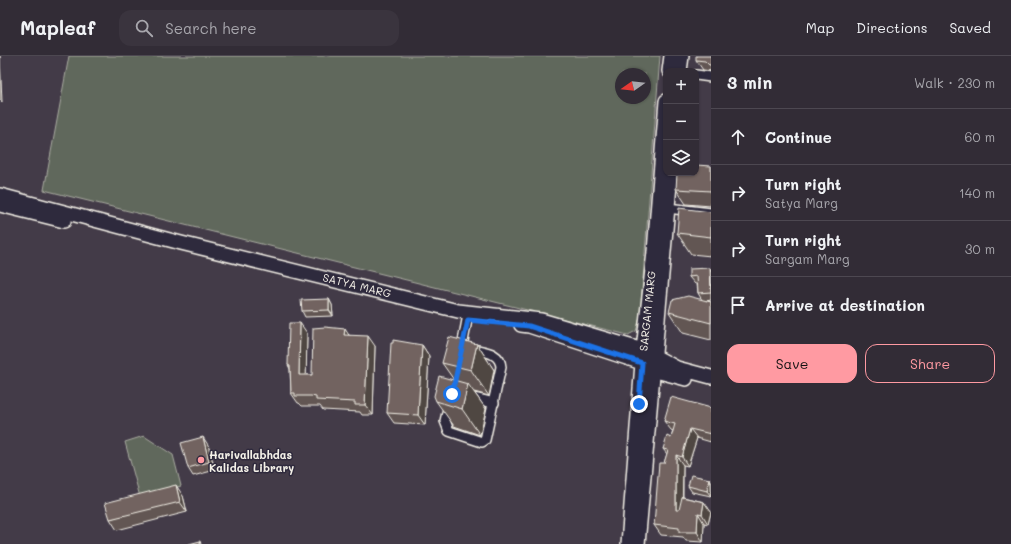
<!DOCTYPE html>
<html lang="en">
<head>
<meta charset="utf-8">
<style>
  body { margin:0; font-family:Mali,sans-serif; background:#3a343e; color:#f1f3f6 }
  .controls { position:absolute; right:12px; top:12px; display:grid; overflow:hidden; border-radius:8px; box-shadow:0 1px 3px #0004 }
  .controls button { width:36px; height:36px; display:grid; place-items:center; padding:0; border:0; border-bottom:1px solid #4d4851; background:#322c36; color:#f1f3f6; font:20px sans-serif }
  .compass { position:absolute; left:615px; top:12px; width:36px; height:36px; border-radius:50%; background:#322c36; box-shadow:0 1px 3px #0004; rotate:256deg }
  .stop { position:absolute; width:12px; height:12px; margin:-9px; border:3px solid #1a73e8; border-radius:50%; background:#fff }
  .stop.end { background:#1a73e8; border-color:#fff; box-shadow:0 1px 4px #0008 }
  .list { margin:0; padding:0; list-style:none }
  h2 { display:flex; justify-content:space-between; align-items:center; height:52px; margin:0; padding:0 16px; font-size:17px }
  h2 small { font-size:13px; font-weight:400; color:#a8a7ad }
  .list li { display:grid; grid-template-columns:26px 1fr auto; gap:12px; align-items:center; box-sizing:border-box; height:56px; padding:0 16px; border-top:1px solid #4d4851 }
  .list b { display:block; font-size:15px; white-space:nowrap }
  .list p { margin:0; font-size:13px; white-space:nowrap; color:#a8a7ad }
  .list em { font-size:13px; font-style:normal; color:#a8a7ad }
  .actions { display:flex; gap:8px; padding:12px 16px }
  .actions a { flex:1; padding:9px 0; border:1px solid #ff9aa2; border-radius:12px; text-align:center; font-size:14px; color:#ff9aa2 }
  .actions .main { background:#ff9aa2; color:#111 }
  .icon { flex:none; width:22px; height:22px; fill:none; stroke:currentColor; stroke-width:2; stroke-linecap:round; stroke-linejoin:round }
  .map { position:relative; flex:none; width:711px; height:488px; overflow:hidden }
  header { display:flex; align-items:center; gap:24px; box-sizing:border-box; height:56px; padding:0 20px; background:#322c36; border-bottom:1px solid #4d4851 }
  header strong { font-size:19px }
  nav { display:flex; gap:22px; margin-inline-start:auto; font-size:14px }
  .search { width:280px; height:36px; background:#3a343e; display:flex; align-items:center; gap:10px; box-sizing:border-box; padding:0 14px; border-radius:12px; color:#a8a7ad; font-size:15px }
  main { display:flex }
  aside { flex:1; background:#322c36 }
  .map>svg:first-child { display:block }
</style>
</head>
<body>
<header>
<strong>Mapleaf</strong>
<div class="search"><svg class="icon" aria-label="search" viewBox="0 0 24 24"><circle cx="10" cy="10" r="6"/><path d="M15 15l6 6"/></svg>Search here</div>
<nav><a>Map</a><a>Directions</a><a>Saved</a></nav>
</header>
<main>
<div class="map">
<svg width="711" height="488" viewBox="0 0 711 488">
  <rect width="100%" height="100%" fill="#433b48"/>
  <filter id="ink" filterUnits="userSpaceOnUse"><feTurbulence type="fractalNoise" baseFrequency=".025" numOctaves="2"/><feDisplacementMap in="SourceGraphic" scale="8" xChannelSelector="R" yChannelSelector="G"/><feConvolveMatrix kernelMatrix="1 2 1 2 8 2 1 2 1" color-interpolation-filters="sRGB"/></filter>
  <g filter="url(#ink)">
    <!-- green -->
    <path fill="#60685b" stroke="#aaaca2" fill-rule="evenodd" d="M 69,0 L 660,0 L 640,262 L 636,275 L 628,279 L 44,134 ZM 621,18 L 645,18 L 645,42 L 621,42 Z
      M 144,380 L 173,399 L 181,430 L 140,441 L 125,386 Z"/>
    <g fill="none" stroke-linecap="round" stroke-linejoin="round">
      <defs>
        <path id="minor" d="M 696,19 L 711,21
          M 667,152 L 711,157
          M 461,296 L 467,264
          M 469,341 L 494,347
          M 449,348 L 445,365 L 449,375 L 482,386 L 485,384 L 501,311 C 500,295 482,296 469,292"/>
        <path id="secondary" d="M 669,15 L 671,0
          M 680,15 L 682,0
          M 0,139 L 181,187 L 458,255 L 541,264 L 643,294 L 677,312 L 711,321
          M 0,149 L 64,165
          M 521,269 L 529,270 L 642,307 L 652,314 L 686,323
          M 628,488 L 643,294 L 654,196 L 666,45
          M 638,488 L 671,117"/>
      </defs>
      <!-- minor casing -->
      <use href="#minor" stroke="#f4f1e8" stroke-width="12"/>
      <!-- secondary casing -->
      <use href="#secondary" stroke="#f4f1e8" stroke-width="16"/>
      <!-- minor -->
      <use href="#minor" stroke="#2f2a3d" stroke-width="9"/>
      <!-- secondary -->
      <use href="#secondary" stroke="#2f2a3d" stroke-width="13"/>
    </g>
    <!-- wall -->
    <path fill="#625653" stroke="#f4f1e8" d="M 711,0 L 711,15 L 703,14 L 696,4 Z
      M 711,110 L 711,150 L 686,148 L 676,133 Z
      M 711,156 L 711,200 L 691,198 L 677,177 Z
      M 710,212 L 711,214 L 711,244 L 706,245 L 711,246 L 711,284 L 683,277 L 669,256 L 702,244 L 698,237 L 697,228 L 695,228 L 689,221 Z
      M 329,243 L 332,249 L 333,260 L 305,261 L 302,255 Z
      M 307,277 L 306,319 L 312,319 L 349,279 L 375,290 L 373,359 L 362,359 L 360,356 L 323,354 L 320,350 L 302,350 L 299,347 L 298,347 L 291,337 L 290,313 L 288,309 Z
      M 477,288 L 494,314 L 489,340 L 474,336 L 486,353 L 480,379 L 454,370 L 436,345 L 454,324 L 442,307 Z
      M 422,289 L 429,300 L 425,369 L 394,367 L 387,357 Z
      M 711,352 L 711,386 L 697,382 L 688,410 L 683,409 L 683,441 L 704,446 L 711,456 L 708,468 L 704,467 L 703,486 L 686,485 L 683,481 L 661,479 L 654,469 L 664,407 L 667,398 L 663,393 L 671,382 L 673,375 L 671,374 L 664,365 Z
      M 208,389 L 215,414 L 193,420 L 188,412 Z
      M 710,423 L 711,425 L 711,440 L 692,436 L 688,430 Z
      M 183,440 L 187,456 L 117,474 L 110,463 Z"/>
    <!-- shaded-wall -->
    <path fill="#504643" stroke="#f4f1e8" d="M 0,0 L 2,46 L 0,43 Z
      M 710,212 L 711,214 L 711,235 Z
      M 329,243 L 332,249 L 333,260 L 329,254 Z
      M 300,267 L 307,277 L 306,329 L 299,319 Z
      M 345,273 L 352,284 L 344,279 Z
      M 368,280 L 375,290 L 373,359 L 365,349 Z
      M 477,288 L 494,314 L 489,340 L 471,314 Z
      M 422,289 L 429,300 L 425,369 L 418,359 Z
      M 468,328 L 486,353 L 480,379 L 462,353 Z
      M 690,373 L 697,382 L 688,410 L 682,401 Z
      M 203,381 L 208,389 L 215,414 L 209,406 Z
      M 676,399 L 683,409 L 682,464 L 676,454 Z
      M 710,423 L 711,425 L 711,440 L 707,435 Z
      M 176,429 L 183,440 L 187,456 L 180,446 Z
      M 704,446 L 711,456 L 708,468 L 702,458 Z
      M 698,457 L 704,467 L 703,486 L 697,476 Z"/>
    <!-- building -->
    <path fill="#726460" stroke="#f4f1e8" d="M 696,0 L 711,0 L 711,9 L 709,9 L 705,5 L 696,4 Z
      M 696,109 L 711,110 L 711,135 L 676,133 L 677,117 L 696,117 Z
      M 679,152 L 711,156 L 711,181 L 677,177 Z
      M 710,212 L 711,236 L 698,237 L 697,220 L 689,221 L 689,213 Z
      M 688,240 L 711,246 L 711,267 L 669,256 L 672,244 Z
      M 329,243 L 329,254 L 302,255 L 301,244 Z
      M 289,267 L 300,267 L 299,319 L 312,319 L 313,272 L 325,271 L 345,273 L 344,279 L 368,280 L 365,349 L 355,349 L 355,346 L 316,344 L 316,341 L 311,340 L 295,340 L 295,337 L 291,337 L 290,310 L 288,309 Z
      M 449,281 L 477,288 L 471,314 L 442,307 Z
      M 393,284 L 422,289 L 418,359 L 387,357 L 391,287 L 393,287 Z
      M 439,320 L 468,328 L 462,353 L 436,345 L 434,340 Z
      M 671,341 L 711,352 L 711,378 L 690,373 L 682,401 L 676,399 L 676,454 L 679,454 L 682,441 L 704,446 L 702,458 L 698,457 L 697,476 L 679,476 L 679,472 L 654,469 L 659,407 L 664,407 L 668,394 L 663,393 L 667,380 L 671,382 L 675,368 L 664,365 Z
      M 203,381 L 209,406 L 188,412 L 181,387 Z
      M 691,419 L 710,423 L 707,435 L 688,430 Z
      M 176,429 L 180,446 L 110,463 L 105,447 Z
      M 200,485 L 201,488 L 189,488 Z"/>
  </g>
  <g fill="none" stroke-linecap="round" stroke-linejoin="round" filter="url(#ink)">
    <!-- route -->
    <path stroke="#1a73e8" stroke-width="5" d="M 452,338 L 468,264 L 529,270 L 642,307 L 639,348"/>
  </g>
  <!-- markers -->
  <circle fill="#ff9aa2" stroke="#2f2a3d" stroke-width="1.5" cx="201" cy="404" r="4"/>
  <g text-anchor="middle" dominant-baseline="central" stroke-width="3" stroke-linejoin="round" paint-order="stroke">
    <!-- street labels -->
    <g font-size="11" fill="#f4f1e8" stroke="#2f2a3d">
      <text transform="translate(357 229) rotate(14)">SATYA MARG</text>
      <text transform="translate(647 255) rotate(-84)">SARGAM MARG</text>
    </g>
    <!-- poi labels -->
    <g font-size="11" font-weight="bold" fill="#f4f1e8" stroke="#2f2a3d" text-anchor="start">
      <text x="209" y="398">Harivallabhdas<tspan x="209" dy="13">Kalidas Library</tspan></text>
    </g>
  </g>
</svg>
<div class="controls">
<button>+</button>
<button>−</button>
<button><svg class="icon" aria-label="layers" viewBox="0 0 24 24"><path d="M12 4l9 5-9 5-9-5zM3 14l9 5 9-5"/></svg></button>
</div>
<svg class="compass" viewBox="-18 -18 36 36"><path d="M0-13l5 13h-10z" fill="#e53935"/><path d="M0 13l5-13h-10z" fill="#a8a7ad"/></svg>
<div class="stop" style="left:452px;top:338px"></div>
<div class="stop end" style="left:639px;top:348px"></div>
</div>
<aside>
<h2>3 min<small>Walk · 230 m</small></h2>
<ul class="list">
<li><svg class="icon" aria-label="ahead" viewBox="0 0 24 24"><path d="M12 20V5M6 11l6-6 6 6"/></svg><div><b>Continue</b></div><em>60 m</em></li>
<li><svg class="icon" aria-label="right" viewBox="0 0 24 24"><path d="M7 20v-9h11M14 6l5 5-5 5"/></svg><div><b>Turn right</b><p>Satya Marg</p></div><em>140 m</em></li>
<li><svg class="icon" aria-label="right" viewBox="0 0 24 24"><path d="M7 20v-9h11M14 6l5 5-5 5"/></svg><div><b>Turn right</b><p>Sargam Marg</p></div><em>30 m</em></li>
<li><svg class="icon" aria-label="arrive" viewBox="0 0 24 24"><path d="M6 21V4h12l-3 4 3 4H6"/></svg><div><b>Arrive at destination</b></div></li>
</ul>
<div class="actions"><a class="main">Save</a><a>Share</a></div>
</aside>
</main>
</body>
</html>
